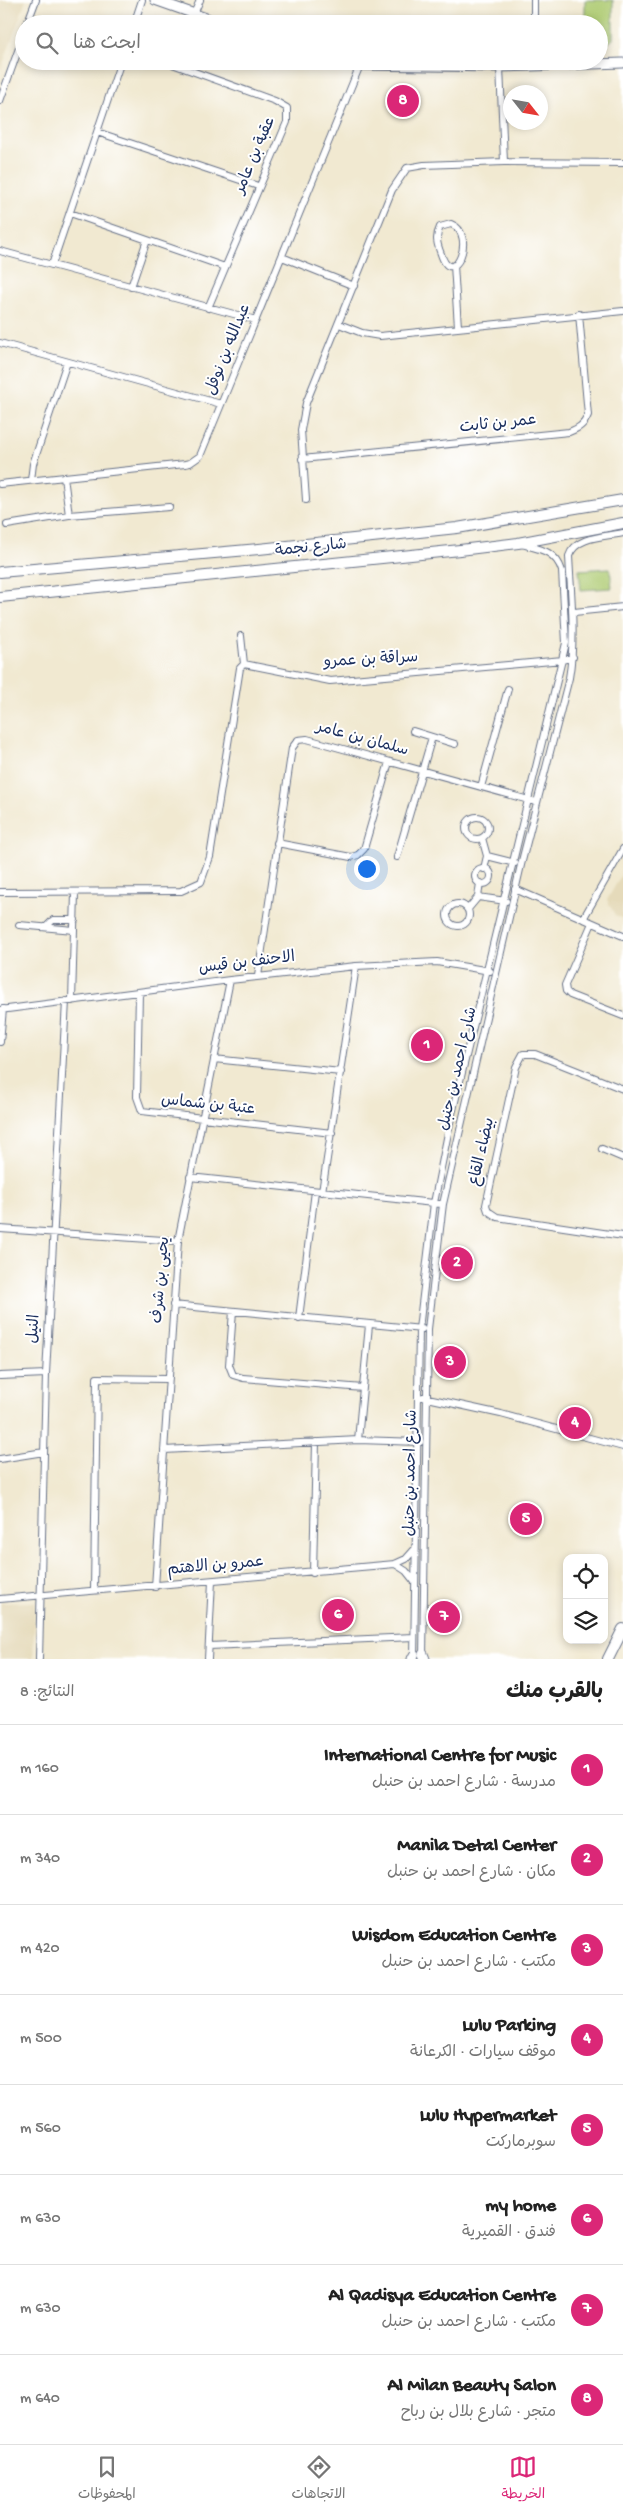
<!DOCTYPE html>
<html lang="ar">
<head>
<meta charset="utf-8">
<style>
  body { margin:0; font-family:"Gochi Hand","Playpen Sans Arabic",sans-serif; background:#f6f6f6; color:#222; direction:rtl }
  .controls { position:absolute; right:15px; bottom:15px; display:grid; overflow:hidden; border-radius:10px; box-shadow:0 2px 8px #0003 }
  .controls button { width:45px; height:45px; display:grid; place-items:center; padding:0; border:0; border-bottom:1px solid #e0e0e0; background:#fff; color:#222; font:25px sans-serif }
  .compass { position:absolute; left:503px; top:85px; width:45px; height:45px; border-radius:50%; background:#fff; box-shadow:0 2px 8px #0003; rotate:121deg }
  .you { position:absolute; left:366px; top:868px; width:18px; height:18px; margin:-12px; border:4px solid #fff; border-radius:50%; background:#1a73e8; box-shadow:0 0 0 8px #1a73e833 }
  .badge { display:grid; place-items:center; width:32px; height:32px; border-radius:50%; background:#db2777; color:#fff; font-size:16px; font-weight:700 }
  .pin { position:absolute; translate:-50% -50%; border:2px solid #fff; box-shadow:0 1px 5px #0006 }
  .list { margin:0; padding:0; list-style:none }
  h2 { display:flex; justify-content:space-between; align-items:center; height:65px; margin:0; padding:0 20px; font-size:21px }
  h2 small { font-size:16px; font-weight:400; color:#767676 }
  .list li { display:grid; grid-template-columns:32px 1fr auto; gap:15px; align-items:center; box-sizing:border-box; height:90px; padding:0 20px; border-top:1px solid #e0e0e0 }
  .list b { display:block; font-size:19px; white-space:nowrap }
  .list p { margin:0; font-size:16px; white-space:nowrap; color:#767676 }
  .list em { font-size:16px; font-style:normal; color:#767676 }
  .icon { flex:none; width:28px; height:28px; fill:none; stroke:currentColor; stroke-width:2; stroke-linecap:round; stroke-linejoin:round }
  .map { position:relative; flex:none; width:623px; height:1659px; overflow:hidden; direction:ltr }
  .search { position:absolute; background:#fff; box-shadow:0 2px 8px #0003; left:15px; right:15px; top:15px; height:55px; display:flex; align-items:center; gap:12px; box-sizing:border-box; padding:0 18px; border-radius:28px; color:#767676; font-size:19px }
  .sheet { height:785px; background:#fff }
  nav { display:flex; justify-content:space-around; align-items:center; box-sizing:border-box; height:70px; border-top:1px solid #e0e0e0; background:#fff; font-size:14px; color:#767676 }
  nav a { display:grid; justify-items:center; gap:2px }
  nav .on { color:#db2777 }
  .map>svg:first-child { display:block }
</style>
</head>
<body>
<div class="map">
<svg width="623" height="1659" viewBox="0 0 623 1659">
  <rect width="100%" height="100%" fill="#fff"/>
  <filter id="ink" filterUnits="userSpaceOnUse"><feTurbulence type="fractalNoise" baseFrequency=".02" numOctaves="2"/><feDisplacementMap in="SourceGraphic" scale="10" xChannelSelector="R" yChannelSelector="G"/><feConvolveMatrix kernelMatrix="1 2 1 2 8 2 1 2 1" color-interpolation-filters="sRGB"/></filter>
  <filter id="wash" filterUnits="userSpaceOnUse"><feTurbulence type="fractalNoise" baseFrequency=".0096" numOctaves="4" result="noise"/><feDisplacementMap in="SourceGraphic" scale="20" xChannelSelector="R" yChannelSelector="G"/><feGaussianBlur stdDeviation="1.12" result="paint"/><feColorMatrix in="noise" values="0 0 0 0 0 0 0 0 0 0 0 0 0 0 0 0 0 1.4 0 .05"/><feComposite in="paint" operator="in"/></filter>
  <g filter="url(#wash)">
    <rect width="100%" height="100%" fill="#f1e9d1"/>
    <!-- built -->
    <path fill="#e5daba" d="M 0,0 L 26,0 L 0,72 Z
      M 623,872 L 623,919 L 615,915 L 607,900 Z
      M 412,1034 L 445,1038 L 443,1057 L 409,1053 Z
      M 35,1602 L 33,1659 L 0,1659 L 0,1603 Z"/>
    <!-- green -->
    <path fill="#aecb72" stroke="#647d68" d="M 585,0 L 613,0 L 613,39 L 608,44 L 599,45 L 599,24 L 585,24 Z
      M 610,568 L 612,588 L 581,590 L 579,570 Z"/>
  </g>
  <g filter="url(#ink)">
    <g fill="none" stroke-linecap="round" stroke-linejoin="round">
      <defs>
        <path id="street" d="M 194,14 L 200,0
          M 27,24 L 36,0
          M 134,24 L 142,0
          M 534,24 L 534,0
          M 164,61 L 275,101 L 287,108 L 287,122 L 208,308
          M 500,67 L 504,162
          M 0,101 L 24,34
          M 97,132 L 258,186
          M 70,213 L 225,267
          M 451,224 C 478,234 453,291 441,254 C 437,244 435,237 440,227 Z
          M 0,251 L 256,320
          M 282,257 L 354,286
          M 52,265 L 121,61
          M 454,265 L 458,327
          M 131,287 L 147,240
          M 339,324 L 362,333 L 380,336 L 623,311
          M 0,343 L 221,404
          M 302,459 L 569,432 C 579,428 584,425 588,415 L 579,314
          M 64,477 L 69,515
          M 31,480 L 33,464 L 67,362
          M 0,484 L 185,464 L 190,463 L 200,456 L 360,65
          M 306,500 L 301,430 L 306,403 L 392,190 L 407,168 L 424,165 L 504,162 L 623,163
          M 7,525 L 69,515 L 169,507
          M 574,612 L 623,607
          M 241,636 L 244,664
          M 413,731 L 455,744
          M 481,787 L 508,689
          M466 828a11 11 0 1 1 22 0a11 11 0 1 1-22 0Z
          M 482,838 L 487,856 L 484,869
          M 277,843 L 351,857 L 358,855 L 364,849 L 389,762
          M 487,856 L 515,863
          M 397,857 L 432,737
          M475 876a8 8 0 1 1 16 0a8 8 0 1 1-16 0Z
          M 515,889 L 623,936
          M 0,892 L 181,891 L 201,882 L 210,857 L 240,668 L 244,664 L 330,681 L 563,660 L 573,657
          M 478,897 L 506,901
          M447 915a11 11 0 1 1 22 0a11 11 0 1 1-22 0Z
          M 468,909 L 478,897 L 480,883
          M 583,919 L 623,849
          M 592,923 L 565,985 L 566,991 L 570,995 L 623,1016
          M 19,925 L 74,930
          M 47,926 L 53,920 L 75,920
          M 258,976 L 292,748 L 298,740 L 307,739 L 536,802
          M 139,992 L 137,1097 L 142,1111 L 332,1133
          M 72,1001 L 75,893
          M 0,1010 L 230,980 L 356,966 L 437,962 L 490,971
          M 0,1042 L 3,1009
          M 214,1059 L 341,1072
          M 623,1089 L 535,1054 L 523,1054 L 516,1067 L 486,1205 L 488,1211 L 497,1217 L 623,1236
          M 602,1149 L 623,1158
          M 190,1177 L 443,1204
          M 322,1192 L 356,966
          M 0,1229 L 178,1241
          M 173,1305 L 422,1329
          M 233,1311 L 229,1365 L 233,1375 L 243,1378 L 363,1388
          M 299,1318 L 315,1191
          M 0,1376 L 46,1374
          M 423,1397 L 501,1414 L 623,1447
          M 358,1440 L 369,1325
          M 164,1450 L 358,1440 L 420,1442
          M 0,1459 L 44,1452
          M 395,1564 L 406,1571 L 414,1581
          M 313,1573 L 316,1442
          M 155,1587 L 178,1241 L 230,980
          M 94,1590 L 97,1378 L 167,1379
          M 0,1599 L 395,1564 L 406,1559 L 414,1550
          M 209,1646 L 414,1637
          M 423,1658 L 428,1329 L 443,1204 L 521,865 L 569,678 C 576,637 571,597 569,556 C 576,536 605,537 623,533
          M 39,1659 L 46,1374 L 66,1001
          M 208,1659 L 212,1581
          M 414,1659 L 419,1329 L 434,1203 L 451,1118 L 566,643 L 562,571 C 556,551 540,549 521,544"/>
        <path id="secondary" d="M 155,0 L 223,24
          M 336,61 L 360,65 L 500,67 L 623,63
          M 423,1654 L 425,1659
          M 412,1659 L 414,1655"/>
        <path id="primary" d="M 0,572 L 259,549 L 457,528 L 623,500
          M 0,597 L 460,550 L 518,543 L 623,523
          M 608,1659 L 623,1629"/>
      </defs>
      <!-- street casing -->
      <use href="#street" stroke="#667086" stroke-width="8"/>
      <!-- secondary casing -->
      <use href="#secondary" stroke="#667086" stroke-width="11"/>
      <!-- primary casing -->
      <use href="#primary" stroke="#667086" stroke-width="12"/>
      <!-- street -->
      <use href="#street" stroke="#fff" stroke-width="6"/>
      <!-- secondary -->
      <use href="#secondary" stroke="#fff" stroke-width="9"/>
      <!-- primary -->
      <use href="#primary" stroke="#fff" stroke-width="10"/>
    </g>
  </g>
  <g text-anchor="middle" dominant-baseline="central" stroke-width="4" stroke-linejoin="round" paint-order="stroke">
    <!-- street labels -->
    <g font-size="16" fill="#1b2f5e" stroke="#fff">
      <text transform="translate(256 156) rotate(-67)">عقبة بن عامر</text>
      <text transform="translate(229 350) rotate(-68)">عبدالله بن نوفل</text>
      <text transform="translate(498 425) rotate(-6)">عمر بن ثابت</text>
      <text transform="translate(311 549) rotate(-6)">شارع نجمة</text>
      <text transform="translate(371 661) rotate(-3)">سراقة بن عمرو</text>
      <text transform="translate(362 740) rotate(15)">سلمان بن عامر</text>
      <text transform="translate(247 964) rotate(-7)">الاحنف بن قيس</text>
      <text transform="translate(459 1069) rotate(-77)">شارع احمد بن حنبل</text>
      <text transform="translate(208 1106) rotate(6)">عتبة بن شماس</text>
      <text transform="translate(483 1152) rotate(-77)">بيضاء القاع</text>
      <text transform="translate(162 1280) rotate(-85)">يحيى بن شرف</text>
      <text transform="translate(35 1329) rotate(-86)">النيل</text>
      <text transform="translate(412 1473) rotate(-89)">شارع احمد بن حنبل</text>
      <text transform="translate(216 1567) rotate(-5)">عمرو بن الاهتم</text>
    </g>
  </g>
</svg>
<div class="controls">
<button><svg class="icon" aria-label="locate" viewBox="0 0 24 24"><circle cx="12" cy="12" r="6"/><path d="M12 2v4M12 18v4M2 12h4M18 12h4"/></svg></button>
<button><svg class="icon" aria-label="layers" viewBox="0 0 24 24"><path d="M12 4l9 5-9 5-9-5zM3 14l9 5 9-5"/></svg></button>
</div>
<svg class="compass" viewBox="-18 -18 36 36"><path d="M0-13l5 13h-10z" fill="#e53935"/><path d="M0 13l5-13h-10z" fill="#767676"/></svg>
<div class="you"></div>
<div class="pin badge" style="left:427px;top:1045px">1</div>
<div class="pin badge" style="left:457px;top:1263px">2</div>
<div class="pin badge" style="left:450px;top:1362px">3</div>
<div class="pin badge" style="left:575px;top:1423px">4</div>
<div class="pin badge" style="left:526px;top:1519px">5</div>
<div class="pin badge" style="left:338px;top:1615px">6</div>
<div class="pin badge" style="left:444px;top:1617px">7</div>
<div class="pin badge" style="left:403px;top:101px">8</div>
<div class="search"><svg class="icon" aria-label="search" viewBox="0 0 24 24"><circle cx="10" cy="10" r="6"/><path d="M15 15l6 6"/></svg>ابحث هنا</div>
</div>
<section class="sheet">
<h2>بالقرب منك<small>النتائج: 8</small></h2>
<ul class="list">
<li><span class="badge">1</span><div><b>International Centre for Music</b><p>مدرسة · شارع احمد بن حنبل</p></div><em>160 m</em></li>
<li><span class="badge">2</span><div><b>Manila Detal Center</b><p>مكان · شارع احمد بن حنبل</p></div><em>340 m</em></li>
<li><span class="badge">3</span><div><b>Wisdom Education Centre</b><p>مكتب · شارع احمد بن حنبل</p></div><em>420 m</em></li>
<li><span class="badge">4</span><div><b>Lulu Parking</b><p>موقف سيارات · الكرعانة</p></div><em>500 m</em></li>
<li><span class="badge">5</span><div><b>Lulu Hypermarket</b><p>سوبرماركت</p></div><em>560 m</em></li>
<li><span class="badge">6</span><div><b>my home</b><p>فندق · القميرية</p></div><em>630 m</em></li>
<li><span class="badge">7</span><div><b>Al Qadisya Education Centre</b><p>مكتب · شارع احمد بن حنبل</p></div><em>630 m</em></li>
<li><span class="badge">8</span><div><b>Al Milan Beauty Salon</b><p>متجر · شارع بلال بن رباح</p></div><em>640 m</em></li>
</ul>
</section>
<nav>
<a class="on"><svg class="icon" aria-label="map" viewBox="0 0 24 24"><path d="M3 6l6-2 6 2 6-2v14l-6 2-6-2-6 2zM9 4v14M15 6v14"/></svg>الخريطة</a>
<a><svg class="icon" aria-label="directions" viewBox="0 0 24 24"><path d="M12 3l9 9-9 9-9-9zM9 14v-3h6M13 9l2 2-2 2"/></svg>الاتجاهات</a>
<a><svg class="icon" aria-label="saved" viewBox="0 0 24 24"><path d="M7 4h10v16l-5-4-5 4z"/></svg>المحفوظات</a>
</nav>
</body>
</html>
